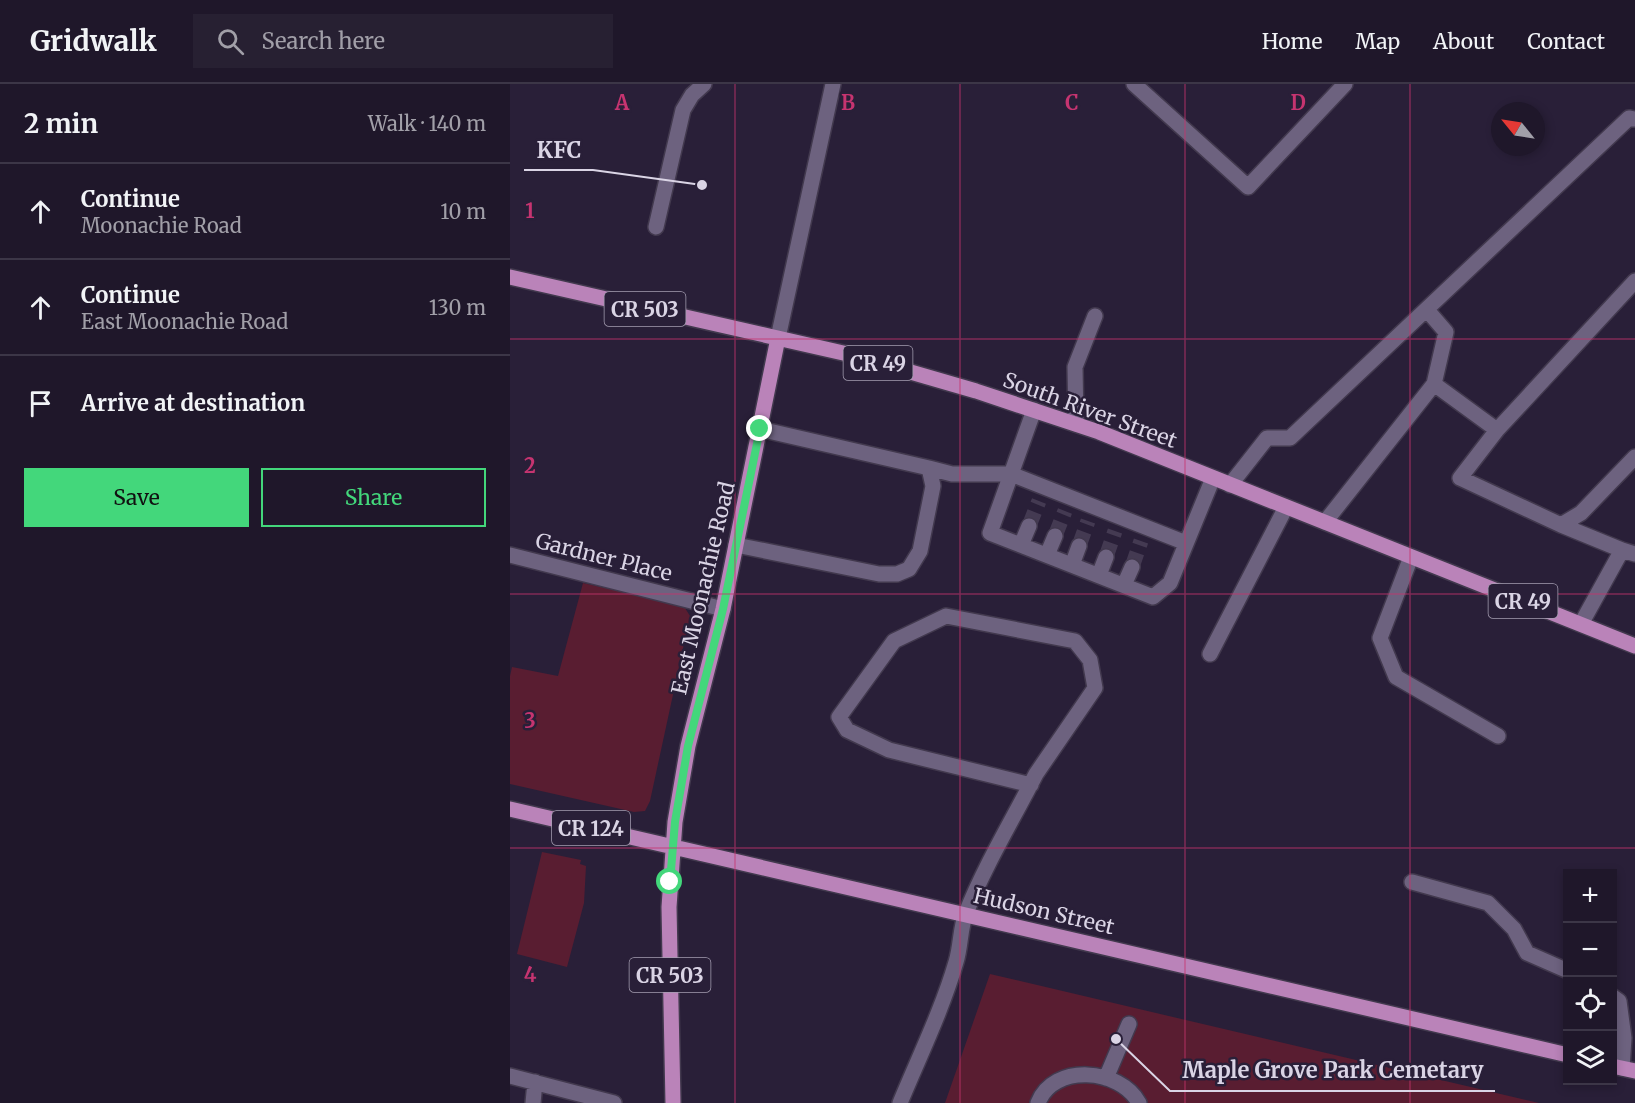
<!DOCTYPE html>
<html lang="en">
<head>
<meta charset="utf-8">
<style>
  body { margin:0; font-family:Merriweather,serif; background:#272032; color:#f1f3f6 }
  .controls { position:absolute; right:18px; bottom:18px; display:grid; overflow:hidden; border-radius:0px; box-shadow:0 3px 9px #0003 }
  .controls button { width:54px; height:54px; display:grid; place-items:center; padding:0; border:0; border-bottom:2px solid #3c3647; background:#1f172a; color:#f1f3f6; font:30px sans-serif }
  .compass { position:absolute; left:981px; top:18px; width:54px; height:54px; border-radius:50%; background:#1f172a; box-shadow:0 3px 9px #0003; rotate:300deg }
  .stop { position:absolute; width:18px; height:18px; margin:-14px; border:4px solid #43d77b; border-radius:50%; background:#fff }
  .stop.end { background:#43d77b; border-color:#fff; box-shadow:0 2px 6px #0008 }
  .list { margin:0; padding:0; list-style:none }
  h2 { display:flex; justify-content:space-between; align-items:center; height:78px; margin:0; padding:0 24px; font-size:26px }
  h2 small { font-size:20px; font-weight:400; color:#a19fa8 }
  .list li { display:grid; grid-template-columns:39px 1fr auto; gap:18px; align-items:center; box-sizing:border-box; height:96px; padding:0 24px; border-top:2px solid #3c3647 }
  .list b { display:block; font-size:22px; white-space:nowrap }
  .list p { margin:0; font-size:20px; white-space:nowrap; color:#a19fa8 }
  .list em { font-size:20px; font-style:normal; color:#a19fa8 }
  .actions { display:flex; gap:12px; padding:18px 24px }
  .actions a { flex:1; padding:14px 0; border:2px solid #43d77b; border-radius:0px; text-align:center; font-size:21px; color:#43d77b }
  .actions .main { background:#43d77b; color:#111 }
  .icon { flex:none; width:33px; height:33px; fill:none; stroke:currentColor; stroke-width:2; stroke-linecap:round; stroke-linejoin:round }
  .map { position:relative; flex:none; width:1125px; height:1019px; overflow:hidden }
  header { display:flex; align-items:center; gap:36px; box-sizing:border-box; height:84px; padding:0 30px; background:#1f172a; border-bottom:2px solid #3c3647 }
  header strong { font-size:28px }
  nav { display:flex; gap:33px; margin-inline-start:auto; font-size:21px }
  .search { width:420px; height:54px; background:#272032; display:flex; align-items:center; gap:15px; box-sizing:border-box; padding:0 21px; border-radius:0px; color:#a19fa8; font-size:22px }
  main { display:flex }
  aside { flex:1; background:#1f172a }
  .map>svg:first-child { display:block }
</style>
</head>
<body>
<header>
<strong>Gridwalk</strong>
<div class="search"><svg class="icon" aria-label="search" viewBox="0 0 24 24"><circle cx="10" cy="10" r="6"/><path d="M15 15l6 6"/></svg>Search here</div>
<nav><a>Home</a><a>Map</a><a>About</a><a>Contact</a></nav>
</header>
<main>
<aside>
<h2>2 min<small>Walk · 140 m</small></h2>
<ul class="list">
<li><svg class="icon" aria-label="ahead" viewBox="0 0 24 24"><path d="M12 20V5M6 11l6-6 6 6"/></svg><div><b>Continue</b><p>Moonachie Road</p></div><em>10 m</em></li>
<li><svg class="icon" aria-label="ahead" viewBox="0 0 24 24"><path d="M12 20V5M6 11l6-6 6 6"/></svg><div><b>Continue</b><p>East Moonachie Road</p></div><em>130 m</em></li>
<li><svg class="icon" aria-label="arrive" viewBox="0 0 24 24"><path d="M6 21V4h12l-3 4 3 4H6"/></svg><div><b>Arrive at destination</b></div></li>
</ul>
<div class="actions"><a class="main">Save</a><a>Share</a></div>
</aside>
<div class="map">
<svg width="1125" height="1019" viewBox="0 0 1125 1019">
  <rect width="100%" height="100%" fill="#291f38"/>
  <!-- green -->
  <path fill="#591d31" d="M 73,499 L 167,520 L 175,524 L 180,532 L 140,717 L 135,727 L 124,728 L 0,700 L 0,592 L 2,583 L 48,592 Z
    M 32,768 L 71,776 L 70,780 L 76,782 L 74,819 L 57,883 L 7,870 Z
    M 480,890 L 1029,1019 L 435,1019 Z"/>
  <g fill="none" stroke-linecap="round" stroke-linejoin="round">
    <!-- minor-tunnel -->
    <path stroke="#443a52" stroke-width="15" stroke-dasharray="15 8" stroke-linecap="butt" d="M 519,442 L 529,417
      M 545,452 L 555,427
      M 569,462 L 578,437
      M 596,473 L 605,447
      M 622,483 L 631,457"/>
    <defs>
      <path id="minor" d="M 624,0 L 738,103 L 835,0
        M 146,143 L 173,26 L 182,11 L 194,0
        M 917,226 L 936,248 L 924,300
        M 268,254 L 323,0
        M 524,326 L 480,449 L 643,513 L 660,499 L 703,394
        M 566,340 L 565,283 L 585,232
        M 250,345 L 419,384
        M 987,346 L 1125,197
        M 720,401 L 757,354 L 780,354 L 1119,34 L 1125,35
        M 815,438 L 924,300 L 987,346 L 950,394 L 1051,441 L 1071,429 L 1125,373
        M 1051,441 L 1112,466
        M 226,461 L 369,490 L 387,490 L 399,485 L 410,467 L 423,402 L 419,384 L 442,390 L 501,390 L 676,459
        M 511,461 L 519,442
        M 0,471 L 213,525
        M 537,471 L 545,452
        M 901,473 L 870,554 L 886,593 L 988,652
        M 562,481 L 569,462
        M 589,491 L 596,473
        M 614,501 L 622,483
        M 1071,540 L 1112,466 L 1125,470
        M 700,570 L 776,423
        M 902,798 L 978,819 L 1004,845 L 1017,869 L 1058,887
        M 1102,912 L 1109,917 L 1114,954 L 1112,984
        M 0,992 L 104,1019
        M 596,994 L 619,940
        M 23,1019 L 25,998
        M 390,1019 C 409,973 432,926 446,878 C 451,862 450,844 456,829 C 475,781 503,735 526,690 L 585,604 L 580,576 L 565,557 L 436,532 L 384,557 L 329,633 L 337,646 L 379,666 L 521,701
        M 528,1019 C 543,979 610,984 629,1019"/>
      <path id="major" d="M 0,193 L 342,271 L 466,307 L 589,348 L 1125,562
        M 0,725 L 1058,971
        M 1102,982 L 1125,987
        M 163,1019 L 159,823 L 165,738 L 178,662 L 213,525 L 268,254"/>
    </defs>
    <!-- minor casing -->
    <use href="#minor" stroke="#42394e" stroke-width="18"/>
    <!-- major casing -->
    <use href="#major" stroke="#42394e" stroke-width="18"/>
    <!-- minor -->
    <use href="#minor" stroke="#6d627f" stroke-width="15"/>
    <!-- major -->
    <use href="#major" stroke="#ba83b9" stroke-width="15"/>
  </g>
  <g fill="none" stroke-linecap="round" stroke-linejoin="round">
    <!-- route -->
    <path stroke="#43d77b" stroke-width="8" d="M 160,798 L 165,738 L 178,662 L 213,525 L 250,345"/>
  </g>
  <!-- grid -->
  <path fill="none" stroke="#c63470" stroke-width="1.5" stroke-opacity="0.55" d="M 225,0 L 225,1019M 450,0 L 450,1019M 675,0 L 675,1019M 900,0 L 900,1019M 0,255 L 1125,255M 0,510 L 1125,510M 0,764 L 1125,764"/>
  <g text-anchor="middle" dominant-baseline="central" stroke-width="5" stroke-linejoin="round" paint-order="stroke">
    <!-- shield labels -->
    <g fill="#291f38" stroke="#a59eb1" stroke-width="1.5">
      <rect x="94.5" y="208" width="81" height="34" rx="4.5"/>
      <rect x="333.5" y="262" width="69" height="34" rx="4.5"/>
      <rect x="978.5" y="500" width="69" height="34" rx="4.5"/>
      <rect x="42" y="727" width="78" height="34" rx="4.5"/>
      <rect x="119.5" y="874" width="81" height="34" rx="4.5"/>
    </g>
    <g font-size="20" font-weight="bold" fill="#dad4e5">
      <text x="135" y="225">CR 503</text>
      <text x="368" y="279">CR 49</text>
      <text x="1013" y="517">CR 49</text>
      <text x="81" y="744">CR 124</text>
      <text x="160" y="891">CR 503</text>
    </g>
    <!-- street labels -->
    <g font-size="21" fill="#dad4e5" stroke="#291f38">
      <text transform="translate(580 326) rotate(20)">South River Street</text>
      <text transform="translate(94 473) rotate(14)">Gardner Place</text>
      <text transform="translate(193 504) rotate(-77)">East Moonachie Road</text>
      <text transform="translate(534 827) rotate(13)">Hudson Street</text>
    </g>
  </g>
  <g font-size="20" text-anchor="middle" font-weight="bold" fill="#c63470" stroke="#291f38" stroke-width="5" stroke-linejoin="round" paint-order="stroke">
    <text x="112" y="26">A</text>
    <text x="338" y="26">B</text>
    <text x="562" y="26">C</text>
    <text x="788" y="26">D</text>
    <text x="20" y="134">1</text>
    <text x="20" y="389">2</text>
    <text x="20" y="644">3</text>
    <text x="20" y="898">4</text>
  </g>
  <!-- callouts -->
  <path fill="none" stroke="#dad4e5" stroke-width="2" d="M192 101L83 86H14M606 955L660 1007H985"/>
  <g fill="#dad4e5" stroke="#291f38" stroke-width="2">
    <circle cx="192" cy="101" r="6"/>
    <circle cx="606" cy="955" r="6"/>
  </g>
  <g font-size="22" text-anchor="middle" font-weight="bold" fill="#dad4e5" stroke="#291f38" stroke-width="5" stroke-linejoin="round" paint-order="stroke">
    <text x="49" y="74">KFC</text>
    <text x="823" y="994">Maple Grove Park Cemetary</text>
  </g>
</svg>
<div class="controls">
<button>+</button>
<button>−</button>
<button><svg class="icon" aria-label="locate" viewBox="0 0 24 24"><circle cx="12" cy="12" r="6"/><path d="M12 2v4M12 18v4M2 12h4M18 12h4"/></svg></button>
<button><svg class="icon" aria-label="layers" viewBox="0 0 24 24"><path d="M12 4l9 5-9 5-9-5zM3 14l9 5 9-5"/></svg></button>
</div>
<svg class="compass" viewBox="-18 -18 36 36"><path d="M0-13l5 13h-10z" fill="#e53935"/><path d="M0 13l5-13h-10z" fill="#a19fa8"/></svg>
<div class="stop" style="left:160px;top:798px"></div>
<div class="stop end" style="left:250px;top:345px"></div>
</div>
</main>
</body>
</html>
